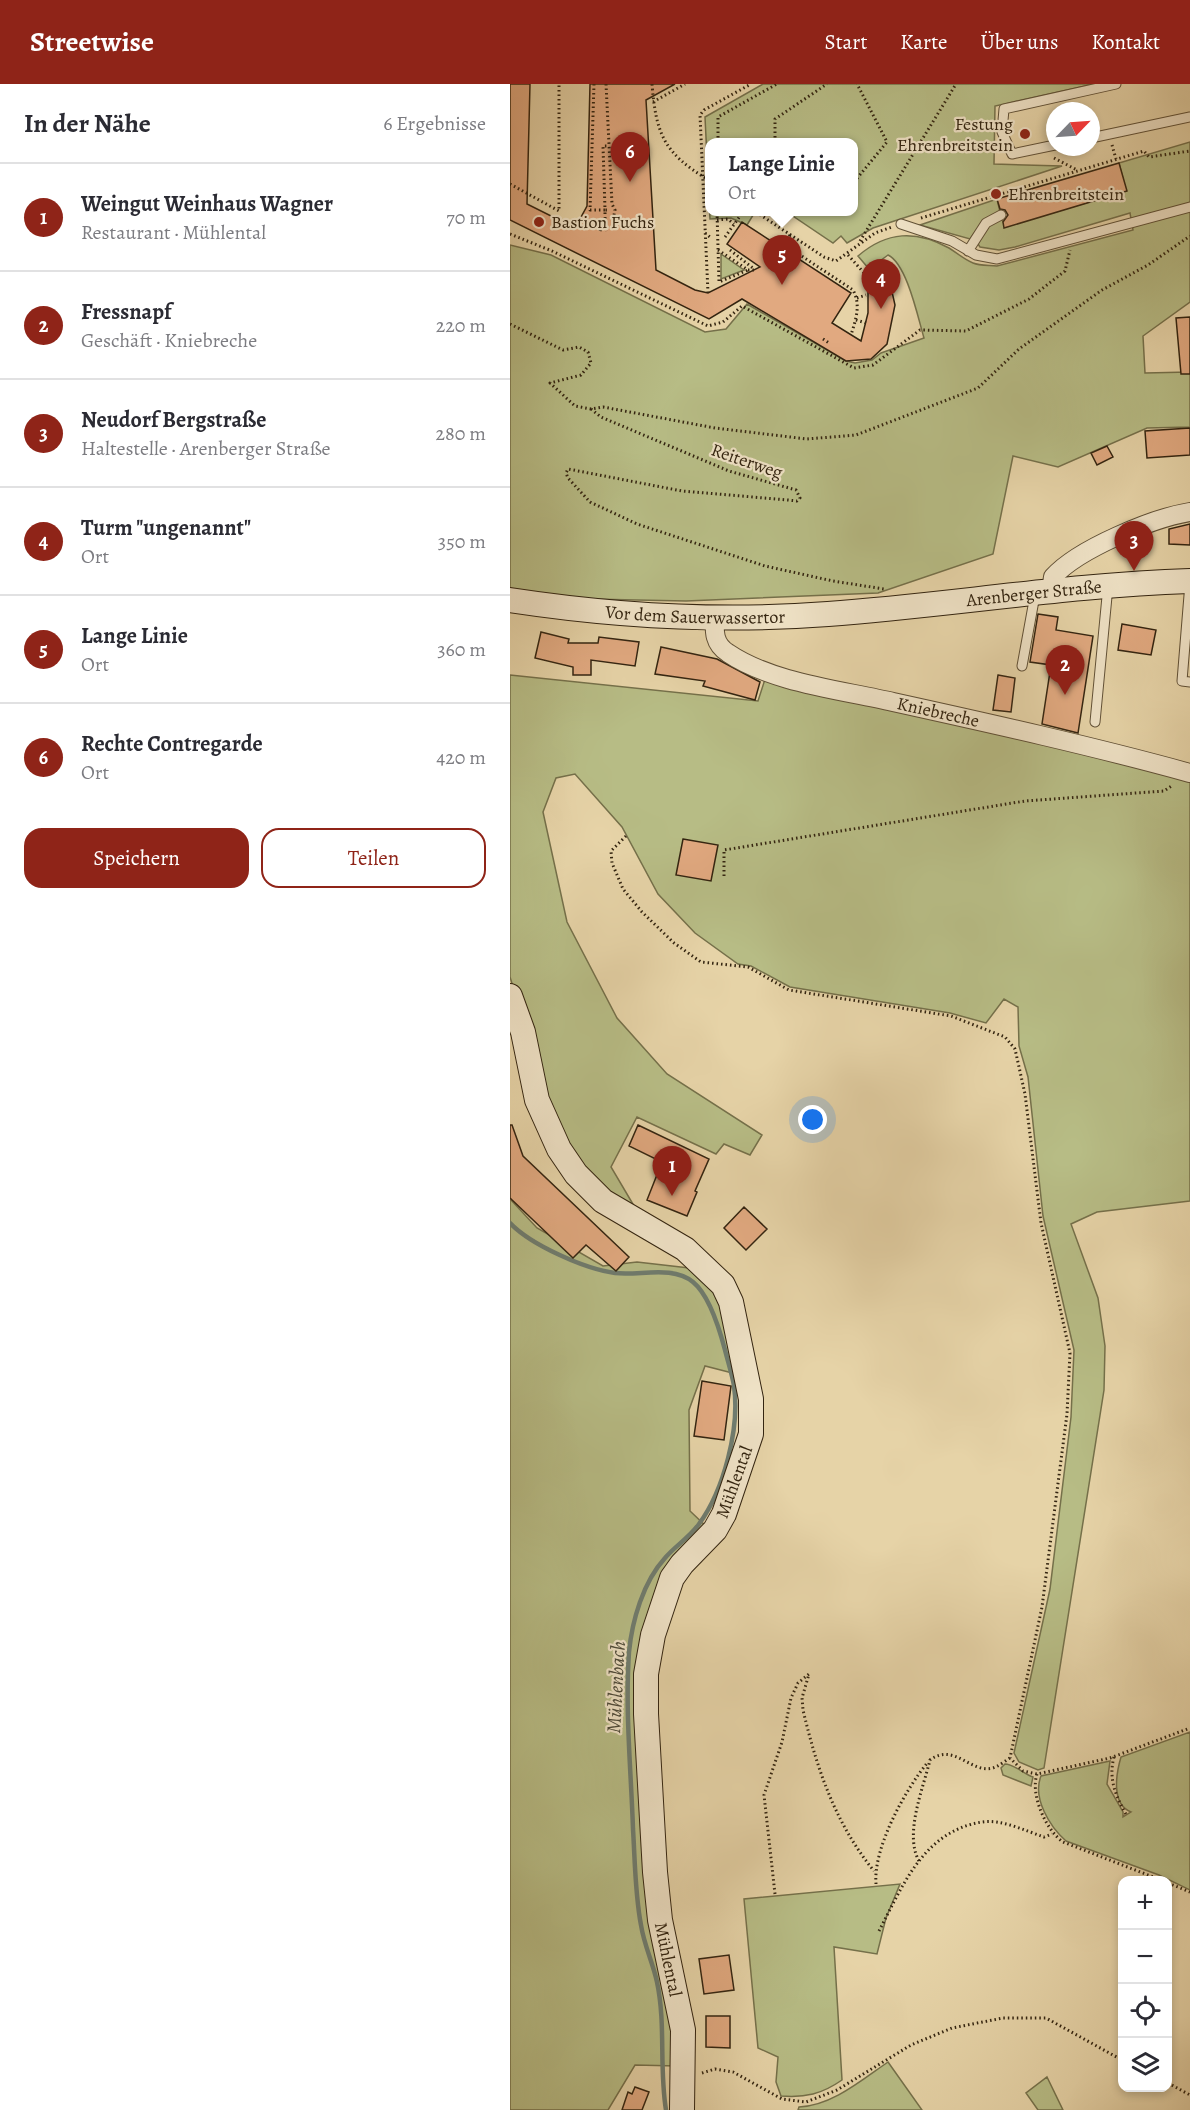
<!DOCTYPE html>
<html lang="de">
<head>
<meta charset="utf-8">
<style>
  body { margin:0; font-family:Alegreya,serif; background:#f7f7f7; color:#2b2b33 }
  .controls { position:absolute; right:18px; bottom:18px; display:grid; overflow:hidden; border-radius:12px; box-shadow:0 3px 9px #0003 }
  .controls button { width:54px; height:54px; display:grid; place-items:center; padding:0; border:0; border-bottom:2px solid #e1e1e2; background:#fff; color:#2b2b33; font:30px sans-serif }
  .compass { position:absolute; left:536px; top:18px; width:54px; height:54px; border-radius:50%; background:#fff; box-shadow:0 3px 9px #0003; rotate:65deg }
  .you { position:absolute; left:303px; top:1036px; width:21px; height:21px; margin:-15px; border:4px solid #fff; border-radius:50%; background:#1a73e8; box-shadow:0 0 0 9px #1a73e833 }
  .badge { display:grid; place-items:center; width:39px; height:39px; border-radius:50%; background:#8f2418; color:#fff; font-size:20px; font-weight:700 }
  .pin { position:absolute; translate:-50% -50px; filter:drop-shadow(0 2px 3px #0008) }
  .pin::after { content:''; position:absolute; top:32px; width:21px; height:18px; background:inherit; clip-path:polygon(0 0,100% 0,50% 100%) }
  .popup { position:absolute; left:195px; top:54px; width:153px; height:78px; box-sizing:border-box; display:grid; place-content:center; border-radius:12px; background:#fff; filter:drop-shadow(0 2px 4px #0005); font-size:20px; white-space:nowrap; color:#7c7c81 }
  .popup b { font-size:22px; color:#2b2b33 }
  .popup::after { content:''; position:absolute; left:50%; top:100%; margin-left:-12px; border:12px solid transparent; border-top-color:#fff }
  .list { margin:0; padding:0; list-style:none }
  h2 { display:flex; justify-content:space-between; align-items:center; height:78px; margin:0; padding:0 24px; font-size:26px }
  h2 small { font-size:20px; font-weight:400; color:#7c7c81 }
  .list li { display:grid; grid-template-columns:39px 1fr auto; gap:18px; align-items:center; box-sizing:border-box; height:108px; padding:0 24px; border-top:2px solid #e1e1e2 }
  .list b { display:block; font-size:22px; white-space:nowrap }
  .list p { margin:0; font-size:20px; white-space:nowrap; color:#7c7c81 }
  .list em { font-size:20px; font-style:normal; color:#7c7c81 }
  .actions { display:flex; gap:12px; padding:18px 24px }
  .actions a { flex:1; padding:14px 0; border:2px solid #8f2418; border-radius:18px; text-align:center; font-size:21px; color:#8f2418 }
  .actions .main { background:#8f2418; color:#fff }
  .icon { flex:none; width:33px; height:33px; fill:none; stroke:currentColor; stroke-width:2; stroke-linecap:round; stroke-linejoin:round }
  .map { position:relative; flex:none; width:680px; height:2026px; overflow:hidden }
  header { display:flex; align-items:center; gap:36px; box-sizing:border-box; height:84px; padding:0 30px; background:#8f2418; color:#fff }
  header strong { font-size:28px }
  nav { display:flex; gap:33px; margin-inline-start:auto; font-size:21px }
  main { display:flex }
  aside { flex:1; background:#fff }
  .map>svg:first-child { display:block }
</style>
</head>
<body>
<header>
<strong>Streetwise</strong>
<nav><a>Start</a><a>Karte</a><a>Über uns</a><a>Kontakt</a></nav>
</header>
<main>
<aside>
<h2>In der Nähe<small>6 Ergebnisse</small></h2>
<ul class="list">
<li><span class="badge">1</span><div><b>Weingut Weinhaus Wagner</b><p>Restaurant · Mühlental</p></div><em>70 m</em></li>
<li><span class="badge">2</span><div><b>Fressnapf</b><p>Geschäft · Kniebreche</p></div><em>220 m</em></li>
<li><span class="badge">3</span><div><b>Neudorf Bergstraße</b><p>Haltestelle · Arenberger Straße</p></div><em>280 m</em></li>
<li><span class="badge">4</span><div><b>Turm &quot;ungenannt&quot;</b><p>Ort</p></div><em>350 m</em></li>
<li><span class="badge">5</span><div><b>Lange Linie</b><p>Ort</p></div><em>360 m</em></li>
<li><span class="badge">6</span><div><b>Rechte Contregarde</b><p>Ort</p></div><em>420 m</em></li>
</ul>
<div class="actions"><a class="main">Speichern</a><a>Teilen</a></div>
</aside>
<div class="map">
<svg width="680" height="2026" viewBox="0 0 680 2026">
  <rect width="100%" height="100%" fill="#e6d3a7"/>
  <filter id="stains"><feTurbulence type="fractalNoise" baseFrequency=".00333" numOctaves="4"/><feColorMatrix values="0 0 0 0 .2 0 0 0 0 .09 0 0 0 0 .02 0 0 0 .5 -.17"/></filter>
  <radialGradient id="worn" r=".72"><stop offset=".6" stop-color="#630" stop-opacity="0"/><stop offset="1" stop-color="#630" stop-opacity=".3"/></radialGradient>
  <!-- green -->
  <path fill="#b7bc85" stroke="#75704a" stroke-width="1.5" d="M 253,0 L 584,0 L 485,22 L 484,80 L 552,82 L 363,144 L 337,159 L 331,152 L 323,159 L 277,128 L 344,128 L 344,58 L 200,58 L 200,128 L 245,128 L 237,141 L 221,134 L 200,135 L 195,33 Z
    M 680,58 L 680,218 L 633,252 L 635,289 L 680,288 L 680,343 L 637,344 L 548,383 L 503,372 L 483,470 L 368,509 L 176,517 L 30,514 L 0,504 L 0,161 L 41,171 L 195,248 L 216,245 L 237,220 L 336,277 L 345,279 L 362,276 L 371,269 L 414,254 C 408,234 397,180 378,171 L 359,185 L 348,172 C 377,147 406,146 439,164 C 447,169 455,176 463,179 C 470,182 480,181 487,182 L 623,146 L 620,129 L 505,163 L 489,166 L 470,163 L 468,160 L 477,141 L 492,135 L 495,143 L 616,107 L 609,79 Z
    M 487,115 L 490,128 L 472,138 L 460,155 L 410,141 Z
    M 211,170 L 234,186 L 211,195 Z
    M 257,589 L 680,694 L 680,1117 L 587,1128 L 561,1140 L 588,1214 L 595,1262 L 594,1306 L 534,1684 L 528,1686 L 509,1678 L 504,1669 L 540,1505 L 561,1333 L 564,1266 L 533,1132 L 518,993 L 509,962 L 508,923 L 494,915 L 476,939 L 440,929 L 280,903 L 241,882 L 228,880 L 185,849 L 148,810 L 112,743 L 65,690 L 46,694 L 33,728 L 57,838 L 107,934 L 157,990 L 252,1051 L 240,1071 L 214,1060 L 206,1070 L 127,1033 L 101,1083 L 127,1127 L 85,1098 L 44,1037 L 0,893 L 0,591 L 248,617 Z
    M 0,1115 L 27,1144 L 93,1182 L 127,1178 L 188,1185 L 204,1201 L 230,1291 L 195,1282 L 179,1326 L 180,1427 L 200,1446 L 142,1524 L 167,1982 L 125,1981 L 98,2026 L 0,2026 Z
    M 680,1648 L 680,1806 L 649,1791 L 556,1757 C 540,1743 522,1714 531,1692 L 600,1677 L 597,1700 L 613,1728 L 613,1733 L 621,1728 C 601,1720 606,1690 611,1673 Z
    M 495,1680 C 504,1680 514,1690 523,1693 L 521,1702 L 493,1691 L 491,1684 Z
    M 390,1800 L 376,1834 L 367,1870 L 324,1863 L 332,1996 C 312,2010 295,2014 271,2012 L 266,1998 L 268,1973 L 248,1964 L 234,1815 Z
    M 378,1978 L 412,2026 L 288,2026 L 289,2023 C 322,2022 353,1995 378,1978 Z
    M 537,1993 L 553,2026 L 528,2026 L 516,2009 Z"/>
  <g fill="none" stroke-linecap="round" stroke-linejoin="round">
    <!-- stream -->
    <path stroke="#6f7c6f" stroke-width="4.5" d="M 0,1139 C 21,1161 75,1185 105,1189 C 130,1192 162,1181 183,1198 C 199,1211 210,1247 215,1266 C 218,1278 222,1290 224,1302 C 230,1344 214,1406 189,1440 C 179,1454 165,1462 155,1474 C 133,1498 122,1537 119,1568 C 115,1627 121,1686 123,1745 C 125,1777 125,1810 131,1841 C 134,1861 143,1879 147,1898 C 156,1940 149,1984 156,2026"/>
  </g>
  <!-- building -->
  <path fill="#e1a980" stroke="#332410" stroke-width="1.5" d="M 0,0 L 20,0 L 17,120 L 65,144 L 77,122 L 80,0 L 165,0 L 136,16 L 146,186 L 185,206 L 198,209 L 250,183 L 217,160 L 232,138 L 341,209 L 322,239 L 351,257 L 358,229 L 358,187 L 368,179 L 380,199 L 385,221 L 377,260 L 361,275 L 336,277 L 232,215 L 199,235 L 0,136 Z
    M 609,79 L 617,107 L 494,144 L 493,138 L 498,131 L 495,126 L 490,125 L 487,115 Z
    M 680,233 L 680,290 L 671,290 L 666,234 Z
    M 680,344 L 680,371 L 637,374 L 635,347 Z
    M 597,362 L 603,373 L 587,381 L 581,369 Z
    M 680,440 L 680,461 L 659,460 L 659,445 Z
    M 528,530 L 548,533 L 546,546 L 583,552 L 568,649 L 532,640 L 541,581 L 520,578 Z
    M 612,540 L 646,546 L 641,571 L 608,566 Z
    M 31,548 L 59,555 L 58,559 L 88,559 L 89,553 L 129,558 L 125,582 L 81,576 L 81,591 L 63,591 L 63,583 L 25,574 Z
    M 151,563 L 207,575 L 250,598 L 245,616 L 193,602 L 195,597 L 145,590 Z
    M 488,591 L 505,594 L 501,628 L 483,626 Z
    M 173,755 L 208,761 L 201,797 L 166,791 Z
    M 0,1041 L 2,1041 L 13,1072 L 119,1173 L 106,1187 L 76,1161 L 63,1174 L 0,1114 Z
    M 128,1041 L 199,1075 L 185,1107 L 187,1108 L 177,1132 L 137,1116 L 152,1078 L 119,1062 Z
    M 234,1123 L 257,1145 L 236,1166 L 214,1144 Z
    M 192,1297 L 221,1302 L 214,1356 L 184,1352 Z
    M 219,1871 L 224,1906 L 194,1910 L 189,1875 Z
    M 196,1932 L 220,1932 L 220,1964 L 196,1963 Z
    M 125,2003 L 139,2008 L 132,2026 L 112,2026 L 118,2008 L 122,2010 Z"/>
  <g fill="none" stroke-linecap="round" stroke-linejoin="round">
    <defs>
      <path id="lane" d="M 581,54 L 680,33
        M 545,61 L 502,70 L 492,48 L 494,25 L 606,0
        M 391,140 L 442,157 L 466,171 L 487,175 L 680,123
        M 458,167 L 476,139 L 491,131
        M 680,499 L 672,597 L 680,598
        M 512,582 L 525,511
        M 585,638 L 598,502"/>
      <g id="street">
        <path d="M 541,507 L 543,493 C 568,465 643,434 680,428"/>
        <path id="s1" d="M 205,533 C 204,548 204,560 218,569 C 262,599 332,606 383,618 C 483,640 582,662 680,689"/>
      </g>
      <g id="secondary">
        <path id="s2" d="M 0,516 C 105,532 212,538 318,530 C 439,521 559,501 680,497"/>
        <path id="s3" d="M 0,912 L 13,948 L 27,1016 L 49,1065 L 66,1090 L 93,1117 L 175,1165 L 213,1201 L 221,1218 L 241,1315 L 241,1350 L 214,1430 L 205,1446 L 172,1480 L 162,1494 L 143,1551 L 136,1590 L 136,1630 L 145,1788 L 150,1836 L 173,1946 L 172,2026"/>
      </g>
    </defs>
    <!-- lane casing -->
    <use href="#lane" stroke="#605036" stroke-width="11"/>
    <!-- street casing -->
    <use href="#street" stroke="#605036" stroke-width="20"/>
    <!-- secondary casing -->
    <use href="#secondary" stroke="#332410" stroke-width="26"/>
    <!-- path -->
    <path stroke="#332410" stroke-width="3" stroke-dasharray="1.5 3" stroke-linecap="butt" d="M 84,0 L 80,126 L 95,126 L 93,62 L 99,62
      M 96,0 L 102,120 L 105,126 L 103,136 L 108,141
      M 142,0 C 146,50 154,69 197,95
      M 143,18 L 175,0
      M 208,58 L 208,33 L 267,0
      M 265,58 L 265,35 L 317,0
      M 602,61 L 606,75
      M 544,74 L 567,86
      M 344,98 L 377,58 L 347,0
      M 0,100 L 49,127 L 49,0
      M 207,128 L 209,198 L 238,186
      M 246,128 L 314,173 L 326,177 L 365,149 L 382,143
      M 411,134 L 634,67 L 639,73 L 680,67
      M 207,136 L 218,135 L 224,140
      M 96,138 L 97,147
      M 90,147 L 95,136 L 95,126 L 99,126
      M 195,149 L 200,153
      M 0,150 L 42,167 L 198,242 L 213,238 L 232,222 L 344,284 L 363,281 L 410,246 L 456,247 L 519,215 L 555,187 L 560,166
      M 280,151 L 275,161 L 343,206 C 351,221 346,235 341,251
      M 215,153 L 233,128
      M 350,157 L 446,0
      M 208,166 L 238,186 L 245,186
      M 220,166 L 244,185
      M 338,171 L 355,190
      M 198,209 L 190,31 L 194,26 L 241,0
      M 347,214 L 356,211
      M 346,236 L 356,239
      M 0,240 L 53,266 L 69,263 L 78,268 L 81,279 L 71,291 L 40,299 L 65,322 L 81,325 L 93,323 L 205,344 L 297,355 L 346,351 L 468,304 L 509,265 L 592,206 L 638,181 L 680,152
      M 313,255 L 319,259
      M 81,325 L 91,333 L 219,387 L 286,406 L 290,414 L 287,417 L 278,416 L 172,407 L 58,385 L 56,389 L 58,394 L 80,418 L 127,440 L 255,482 L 323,497 L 374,505
      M 116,752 L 101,767 L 102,779 L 113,805 L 132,828 L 164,859 L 191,878 L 238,883 L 279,906 L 441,932 L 495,953 L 505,965 L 515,1010 L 531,1139 L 560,1269 L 557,1330 L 532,1523 L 500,1674 L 513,1687 L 527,1690 L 600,1674 L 680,1644
      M 214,792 L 214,766 L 515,717 L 654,707 L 663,701
      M 604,1673 C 598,1695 606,1713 617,1732
      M 527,1690 C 520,1711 536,1746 553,1758 L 651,1796
      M 409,1777 C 394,1750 413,1705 420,1676 C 444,1658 461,1690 483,1684 C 489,1682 495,1677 500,1674
      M 658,1799 L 680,1808
      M 366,1800 C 363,1764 395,1706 418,1678
      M 265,1810 L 254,1711 L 272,1658 L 281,1614 L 288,1599 L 299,1590 L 292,1614 L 293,1626 C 307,1685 325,1739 364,1787
      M 369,1847 C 393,1801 414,1747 472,1738 C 492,1735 516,1747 534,1753 L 542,1750
      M 192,1989 L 205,1985 L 223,1988 L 272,2015 L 296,2018 L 327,2006 L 401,1961 L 442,1944 L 493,1934 L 536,1934 L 612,1976
      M 658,1999 L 680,2011"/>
    <!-- lane -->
    <use href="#lane" stroke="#efe2c6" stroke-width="9"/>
    <!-- street -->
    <use href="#street" stroke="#efe2c6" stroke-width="18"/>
    <!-- secondary -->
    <use href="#secondary" stroke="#efe2c6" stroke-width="24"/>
  </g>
  <!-- markers -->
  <g fill="#8f2418" stroke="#efe2c6" stroke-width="2">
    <circle cx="515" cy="50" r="6"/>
    <circle cx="486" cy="110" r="6"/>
    <circle cx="29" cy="138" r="6"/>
  </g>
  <g text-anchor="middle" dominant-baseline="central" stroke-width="4.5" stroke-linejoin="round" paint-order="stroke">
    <!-- poi labels -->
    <g font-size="18" fill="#332410" stroke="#efe2c6" text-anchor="start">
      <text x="503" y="40" text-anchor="end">Festung<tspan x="503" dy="21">Ehrenbreitstein</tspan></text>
      <text x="498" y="110">Ehrenbreitstein</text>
      <text x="41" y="138">Bastion Fuchs</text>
    </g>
    <!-- street labels -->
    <g font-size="18" fill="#332410" stroke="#efe2c6">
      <text transform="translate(237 377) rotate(19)">Reiterweg</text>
      <text stroke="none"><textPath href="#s2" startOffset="526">Arenberger Straße</textPath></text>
      <text stroke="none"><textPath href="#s2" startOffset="186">Vor dem Sauerwassertor</textPath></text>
      <text stroke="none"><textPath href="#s1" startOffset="260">Kniebreche</textPath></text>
      <text transform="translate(224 1398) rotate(-70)">Mühlental</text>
      <text stroke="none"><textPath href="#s3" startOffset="1084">Mühlental</textPath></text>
    </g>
    <!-- water labels -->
    <g font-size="20" font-style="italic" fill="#4c4938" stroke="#efe2c6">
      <text transform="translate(106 1603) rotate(-87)">Mühlenbach</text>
    </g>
  </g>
  <rect width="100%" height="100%" filter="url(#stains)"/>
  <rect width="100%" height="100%" fill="url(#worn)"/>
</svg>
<div class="controls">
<button>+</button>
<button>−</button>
<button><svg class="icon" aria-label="locate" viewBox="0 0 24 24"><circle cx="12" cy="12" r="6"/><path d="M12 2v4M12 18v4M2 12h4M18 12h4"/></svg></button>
<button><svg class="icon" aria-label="layers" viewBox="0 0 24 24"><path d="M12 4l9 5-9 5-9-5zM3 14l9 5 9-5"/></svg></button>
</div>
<svg class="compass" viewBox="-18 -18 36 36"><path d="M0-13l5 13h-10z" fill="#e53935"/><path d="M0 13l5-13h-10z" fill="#7c7c81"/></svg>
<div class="you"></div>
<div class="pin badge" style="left:162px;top:1112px">1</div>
<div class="pin badge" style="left:555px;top:611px">2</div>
<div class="pin badge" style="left:624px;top:487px">3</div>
<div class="pin badge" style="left:371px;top:225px">4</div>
<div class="pin badge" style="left:272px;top:201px">5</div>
<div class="popup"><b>Lange Linie</b>Ort</div>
<div class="pin badge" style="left:120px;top:98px">6</div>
</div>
</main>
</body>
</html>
